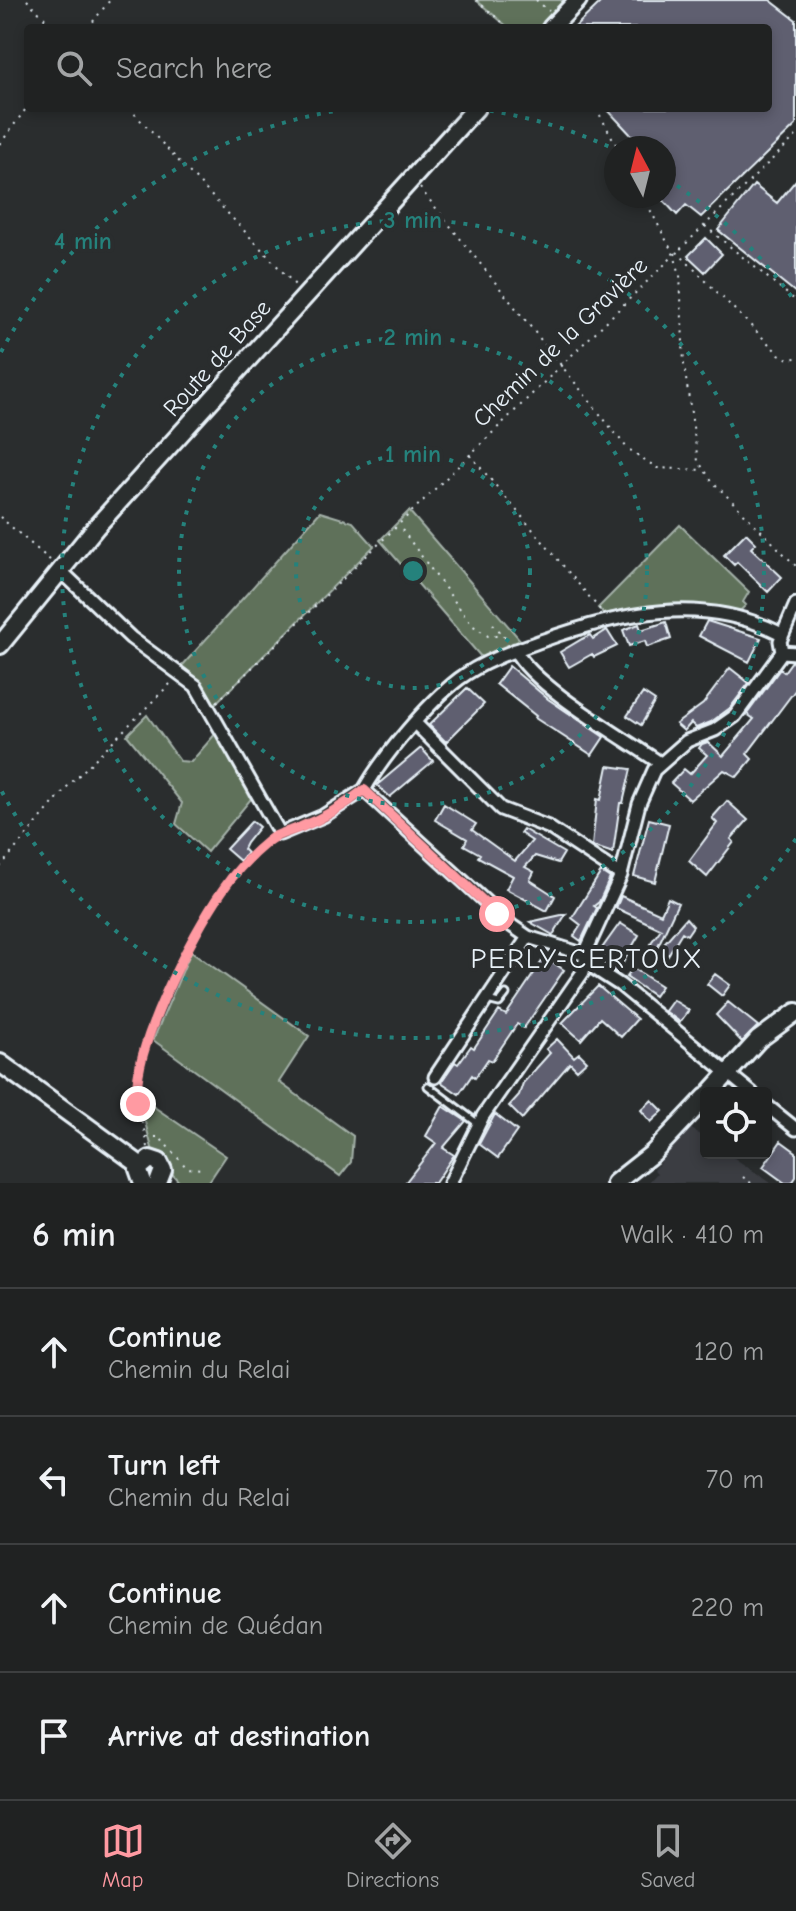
<!DOCTYPE html>
<html lang="en">
<head>
<meta charset="utf-8">
<style>
  body { margin:0; font-family:"Comic Neue",sans-serif; background:#282a2a; color:#f1f3f6 }
  .controls { position:absolute; right:24px; bottom:24px; display:grid; overflow:hidden; border-radius:8px; box-shadow:0 4px 12px #0003 }
  .controls button { width:72px; height:72px; display:grid; place-items:center; padding:0; border:0; border-bottom:2px solid #3d3f40; background:#202222; color:#f1f3f6; font:40px sans-serif }
  .compass { position:absolute; left:604px; top:136px; width:72px; height:72px; border-radius:50%; background:#202222; box-shadow:0 4px 12px #0003; rotate:353deg }
  .stop { position:absolute; width:24px; height:24px; margin:-18px; border:6px solid #ff9aa2; border-radius:50%; background:#fff }
  .stop.end { background:#ff9aa2; border-color:#fff; box-shadow:0 2px 8px #0008 }
  .list { margin:0; padding:0; list-style:none }
  h2 { display:flex; justify-content:space-between; align-items:center; height:104px; margin:0; padding:0 32px; font-size:34px }
  h2 small { font-size:26px; font-weight:400; color:#a2a4a5 }
  .list li { display:grid; grid-template-columns:52px 1fr auto; gap:24px; align-items:center; box-sizing:border-box; height:128px; padding:0 32px; border-top:2px solid #3d3f40 }
  .list b { display:block; font-size:30px; white-space:nowrap }
  .list p { margin:0; font-size:26px; white-space:nowrap; color:#a2a4a5 }
  .list em { font-size:26px; font-style:normal; color:#a2a4a5 }
  .icon { flex:none; width:44px; height:44px; fill:none; stroke:currentColor; stroke-width:2; stroke-linecap:round; stroke-linejoin:round }
  .map { position:relative; flex:none; width:796px; height:1183px; overflow:hidden }
  .search { position:absolute; background:#202222; box-shadow:0 4px 12px #0003; left:24px; right:24px; top:24px; height:88px; display:flex; align-items:center; gap:20px; box-sizing:border-box; padding:0 28px; border-radius:8px; color:#a2a4a5; font-size:30px }
  .sheet { height:616px; background:#202222 }
  nav { display:flex; justify-content:space-around; align-items:center; box-sizing:border-box; height:112px; border-top:2px solid #3d3f40; background:#202222; font-size:22px; color:#a2a4a5 }
  nav a { display:grid; justify-items:center; gap:4px }
  nav .on { color:#ff9aa2 }
  .map>svg:first-child { display:block }
</style>
</head>
<body>
<div class="map">
<svg width="796" height="1183" viewBox="0 0 796 1183">
  <rect width="100%" height="100%" fill="#2a2d2e"/>
  <filter id="ink" filterUnits="userSpaceOnUse"><feTurbulence type="fractalNoise" baseFrequency=".0125" numOctaves="2"/><feDisplacementMap in="SourceGraphic" scale="16" xChannelSelector="R" yChannelSelector="G"/><feConvolveMatrix kernelMatrix="1 2 1 2 8 2 1 2 1" color-interpolation-filters="sRGB"/></filter>
  <g filter="url(#ink)">
    <!-- built -->
    <path fill="#3a3c42" d="M 689,1127 L 706,1139 L 706,1153 L 727,1153 L 771,1183 L 648,1183 L 657,1173 L 654,1170 Z"/>
    <!-- green -->
    <path fill="#5f715a" stroke="#a4b1a9" stroke-width="2" d="M 476,0 L 565,0 L 539,28 L 509,28 Z
      M 409,511 L 522,642 L 482,658 L 380,540 Z
      M 320,512 L 353,522 L 374,546 L 214,705 L 200,681 L 182,666 Z
      M 680,525 L 749,592 L 743,602 L 746,605 L 740,611 C 694,601 650,604 604,614 L 598,608 Z
      M 147,715 L 180,761 L 191,762 L 216,733 L 251,799 L 207,852 L 176,824 L 182,803 L 127,735 Z
      M 191,951 L 309,1036 L 279,1082 L 353,1136 L 351,1162 L 340,1176 L 153,1040 Z
      M 138,1096 L 226,1156 L 208,1183 L 180,1183 L 153,1152 Z"/>
    <!-- building -->
    <path fill="#5e5e6f" stroke="#e8f1f8" stroke-width="2" d="M 603,0 L 770,0 L 796,20 L 796,125 L 701,217 L 686,205 L 677,215 L 664,201 L 664,148 L 620,148 L 633,137 L 606,108 L 768,108 L 768,28 L 574,28 Z
      M 796,180 L 796,293 L 718,230 L 754,185 L 777,203 Z
      M 706,238 L 722,254 L 705,272 L 688,256 Z
      M 746,533 L 756,543 L 751,548 L 782,577 L 768,592 L 737,562 L 734,565 L 724,555 Z
      M 707,621 L 761,638 L 749,662 L 699,636 Z
      M 666,622 L 671,639 L 647,647 L 645,641 L 629,646 L 623,630 L 639,624 L 641,630 Z
      M 607,630 L 617,646 L 594,657 L 592,654 L 569,667 L 560,652 L 582,639 L 590,635 L 593,639 Z
      M 792,661 L 796,661 L 796,689 L 747,754 L 752,759 L 737,777 L 724,770 L 690,800 L 671,783 L 684,769 L 690,774 L 707,755 L 699,748 L 702,744 L 708,742 L 723,756 L 754,719 L 747,714 L 780,669 L 784,672 Z
      M 509,666 L 548,699 L 604,737 L 592,755 L 535,718 L 536,716 L 496,684 Z
      M 730,668 L 749,683 L 730,708 L 711,722 L 696,728 L 691,723 L 684,731 L 676,724 L 703,704 Z
      M 467,688 L 484,704 L 446,742 L 429,725 Z
      M 643,693 L 655,701 L 641,725 L 627,716 Z
      M 421,748 L 433,761 L 390,797 L 377,785 Z
      M 608,766 L 631,769 L 623,803 L 620,803 L 613,853 L 592,846 L 597,799 L 601,800 Z
      M 727,801 L 748,820 L 731,839 L 734,842 L 707,877 L 689,861 L 717,823 L 712,818 Z
      M 444,804 L 476,824 L 472,830 L 515,861 L 532,841 L 520,833 L 523,829 L 564,853 L 558,863 L 535,856 L 525,867 L 534,872 L 530,880 L 555,896 L 547,911 L 506,889 L 513,876 L 478,857 L 480,854 L 464,845 L 467,839 L 435,820 Z
      M 649,819 L 669,824 L 655,882 L 634,876 Z
      M 252,821 L 259,827 L 246,843 L 243,849 L 247,853 L 240,861 L 226,849 Z
      M 601,872 L 610,878 L 599,902 L 594,906 L 597,908 L 581,941 L 574,936 L 581,925 L 572,918 Z
      M 621,896 L 661,914 L 668,898 L 678,903 L 657,948 L 650,944 L 661,929 L 616,908 Z
      M 566,914 L 553,935 L 530,922 Z
      M 686,918 L 693,926 L 687,935 L 682,932 L 668,955 L 659,949 Z
      M 620,923 L 639,935 L 617,973 L 595,958 Z
      M 545,957 L 564,970 L 524,1028 L 517,1024 L 492,1061 L 488,1059 L 475,1078 L 472,1075 L 459,1094 L 441,1082 L 455,1062 L 458,1064 L 471,1046 L 474,1048 L 499,1011 L 506,1015 Z
      M 633,968 L 661,986 L 654,996 L 626,977 Z
      M 715,974 L 730,985 L 722,996 L 707,984 Z
      M 598,986 L 637,1019 L 621,1037 L 600,1018 L 581,1040 L 562,1023 Z
      M 673,1000 L 689,1010 L 680,1022 L 665,1011 Z
      M 728,1002 L 758,1026 L 742,1042 L 716,1015 Z
      M 557,1039 L 574,1057 L 579,1053 L 587,1061 L 577,1070 L 570,1063 L 522,1119 L 509,1106 L 519,1095 L 523,1083 L 550,1053 L 546,1049 Z
      M 652,1100 L 663,1111 L 651,1122 L 641,1110 Z
      M 443,1106 L 466,1121 L 443,1148 L 454,1155 L 435,1183 L 405,1183 L 436,1143 L 426,1136 Z
      M 495,1114 L 517,1131 L 498,1158 L 479,1144 Z
      M 781,1141 L 796,1152 L 796,1177 L 792,1183 L 785,1183 L 763,1167 Z"/>
    <g fill="none" stroke-linecap="round" stroke-linejoin="round">
      <defs>
        <path id="lane" d="M 487,1000 L 499,1003 L 506,994
          M 428,1086 L 477,1123"/>
        <path id="street" d="M 60,570 L 131,638 L 196,686 L 280,834 L 323,816 L 364,790 L 512,926 L 528,937 L 586,955
          M 515,650 C 534,687 624,738 660,763
          M 782,652 L 780,641 L 796,604
          M 782,652 L 796,653
          M 416,724 L 501,809 L 548,827 L 621,875
          M 364,790 C 383,756 428,703 459,679 C 483,661 513,651 541,641 C 622,612 702,594 782,634
          M 586,963 L 620,985 L 752,1093
          M 435,1077 L 528,937
          M 766,1105 L 796,1129
          M 450,1183 L 483,1116 L 583,972 L 587,949 L 621,875 L 639,804 L 654,770 L 687,741 L 715,730 L 735,716 L 782,652"/>
        <path id="secondary" d="M 551,28 L 578,0
          M 0,645 L 96,527 L 476,108
          M 0,1063 L 140,1165
          M 710,1093 L 758,1040 L 796,1012
          M 143,1183 L 138,1169 L 150,1159 L 159,1162 L 163,1170 L 158,1183
          M 615,1183 L 653,1153 L 706,1097"/>
      </defs>
      <!-- lane casing -->
      <use href="#lane" stroke="#e8f1f8" stroke-width="11"/>
      <!-- street casing -->
      <use href="#street" stroke="#e8f1f8" stroke-width="17"/>
      <!-- secondary casing -->
      <use href="#secondary" stroke="#e8f1f8" stroke-width="22"/>
      <!-- path -->
      <path stroke="#e8f1f8" stroke-width="2" stroke-dasharray="2 6" stroke-linecap="butt" d="M 27,0 L 54,28
        M 476,0 L 509,28
        M 536,0 L 549,11
        M 88,28 L 110,0
        M 129,108 L 296,286
        M 596,108 L 618,148
        M 0,144 L 28,106
        M 420,188 L 627,448 L 657,468 L 703,470
        M 643,196 L 674,255 L 680,274 L 684,365 L 698,461 L 713,482 L 796,566
        M 705,226 L 796,301
        M 677,252 L 779,354 L 788,359 L 796,358
        M 470,455 L 602,612
        M 0,517 L 51,561
        M 394,528 L 403,531 L 472,625 L 488,636 L 504,636
        M 493,624 L 509,641
        M 217,702 L 796,136
        M 0,867 L 67,787 L 173,681
        M 147,1137 L 159,1137 L 187,1168 L 204,1169
        M 148,1147 C 144,1125 134,1102 136,1081 C 143,1020 221,873 272,838
        M 743,1177 L 751,1183"/>
      <!-- lane -->
      <use href="#lane" stroke="#2a2d2e" stroke-width="5"/>
      <!-- street -->
      <use href="#street" stroke="#2a2d2e" stroke-width="11"/>
      <!-- secondary -->
      <use href="#secondary" stroke="#2a2d2e" stroke-width="16"/>
    </g>
  </g>
  <g fill="none" stroke-linecap="round" stroke-linejoin="round" filter="url(#ink)">
    <!-- route -->
    <path stroke="#ff9aa2" stroke-width="10" d="M 138,1104 C 128,1054 193,933 222,891 C 234,873 251,855 268,841 C 277,833 290,832 301,827 C 324,818 345,805 364,790 L 497,914"/>
  </g>
  <!-- distance rings -->
  <g fill="none" stroke="#25827c" stroke-width="4" stroke-dasharray="4 8">
    <circle cx="413" cy="571" r="117"/>
    <circle cx="413" cy="571" r="234"/>
    <circle cx="413" cy="571" r="351"/>
    <path d="M796 839A467 467 0 0 1 1 790M1 352A467 467 0 0 1 348 109M478 109A467 467 0 0 1 614 149M667 179A467 467 0 0 1 796 303"/>
  </g>
  <g text-anchor="middle" dominant-baseline="central" stroke-width="8" stroke-linejoin="round" paint-order="stroke">
    <!-- street labels -->
    <g font-size="24" fill="#e8f1f8" stroke="#2a2d2e">
      <text transform="translate(560 342) rotate(-44)">Chemin de la Gravière</text>
      <text transform="translate(217 358) rotate(-48)">Route de Base</text>
    </g>
    <!-- quarter labels -->
    <g font-size="28" letter-spacing="2" fill="#e8f1f8" stroke="#2a2d2e">
      <text x="587" y="959">PERLY-CERTOUX</text>
    </g>
  </g>
  <circle cx="413" cy="571" r="12" fill="#25827c" stroke="#2a2d2e" stroke-width="4"/>
  <g font-size="24" text-anchor="middle" font-weight="bold" fill="#25827c" stroke="#2a2d2e" stroke-width="8" stroke-linejoin="round" paint-order="stroke">
    <text x="413" y="228">3 min</text>
    <text x="83" y="249">4 min</text>
    <text x="413" y="345">2 min</text>
    <text x="413" y="462">1 min</text>
  </g>
</svg>
<div class="controls">
<button><svg class="icon" aria-label="locate" viewBox="0 0 24 24"><circle cx="12" cy="12" r="6"/><path d="M12 2v4M12 18v4M2 12h4M18 12h4"/></svg></button>
</div>
<svg class="compass" viewBox="-18 -18 36 36"><path d="M0-13l5 13h-10z" fill="#e53935"/><path d="M0 13l5-13h-10z" fill="#a2a4a5"/></svg>
<div class="stop" style="left:497px;top:914px"></div>
<div class="stop end" style="left:138px;top:1104px"></div>
<div class="search"><svg class="icon" aria-label="search" viewBox="0 0 24 24"><circle cx="10" cy="10" r="6"/><path d="M15 15l6 6"/></svg>Search here</div>
</div>
<section class="sheet">
<h2>6 min<small>Walk · 410 m</small></h2>
<ul class="list">
<li><svg class="icon" aria-label="ahead" viewBox="0 0 24 24"><path d="M12 20V5M6 11l6-6 6 6"/></svg><div><b>Continue</b><p>Chemin du Relai</p></div><em>120 m</em></li>
<li><svg class="icon" aria-label="left" viewBox="0 0 24 24"><path d="M17 20v-9H6M10 6l-5 5 5 5"/></svg><div><b>Turn left</b><p>Chemin du Relai</p></div><em>70 m</em></li>
<li><svg class="icon" aria-label="ahead" viewBox="0 0 24 24"><path d="M12 20V5M6 11l6-6 6 6"/></svg><div><b>Continue</b><p>Chemin de Quédan</p></div><em>220 m</em></li>
<li><svg class="icon" aria-label="arrive" viewBox="0 0 24 24"><path d="M6 21V4h12l-3 4 3 4H6"/></svg><div><b>Arrive at destination</b></div></li>
</ul>
</section>
<nav>
<a class="on"><svg class="icon" aria-label="map" viewBox="0 0 24 24"><path d="M3 6l6-2 6 2 6-2v14l-6 2-6-2-6 2zM9 4v14M15 6v14"/></svg>Map</a>
<a><svg class="icon" aria-label="directions" viewBox="0 0 24 24"><path d="M12 3l9 9-9 9-9-9zM9 14v-3h6M13 9l2 2-2 2"/></svg>Directions</a>
<a><svg class="icon" aria-label="saved" viewBox="0 0 24 24"><path d="M7 4h10v16l-5-4-5 4z"/></svg>Saved</a>
</nav>
</body>
</html>
